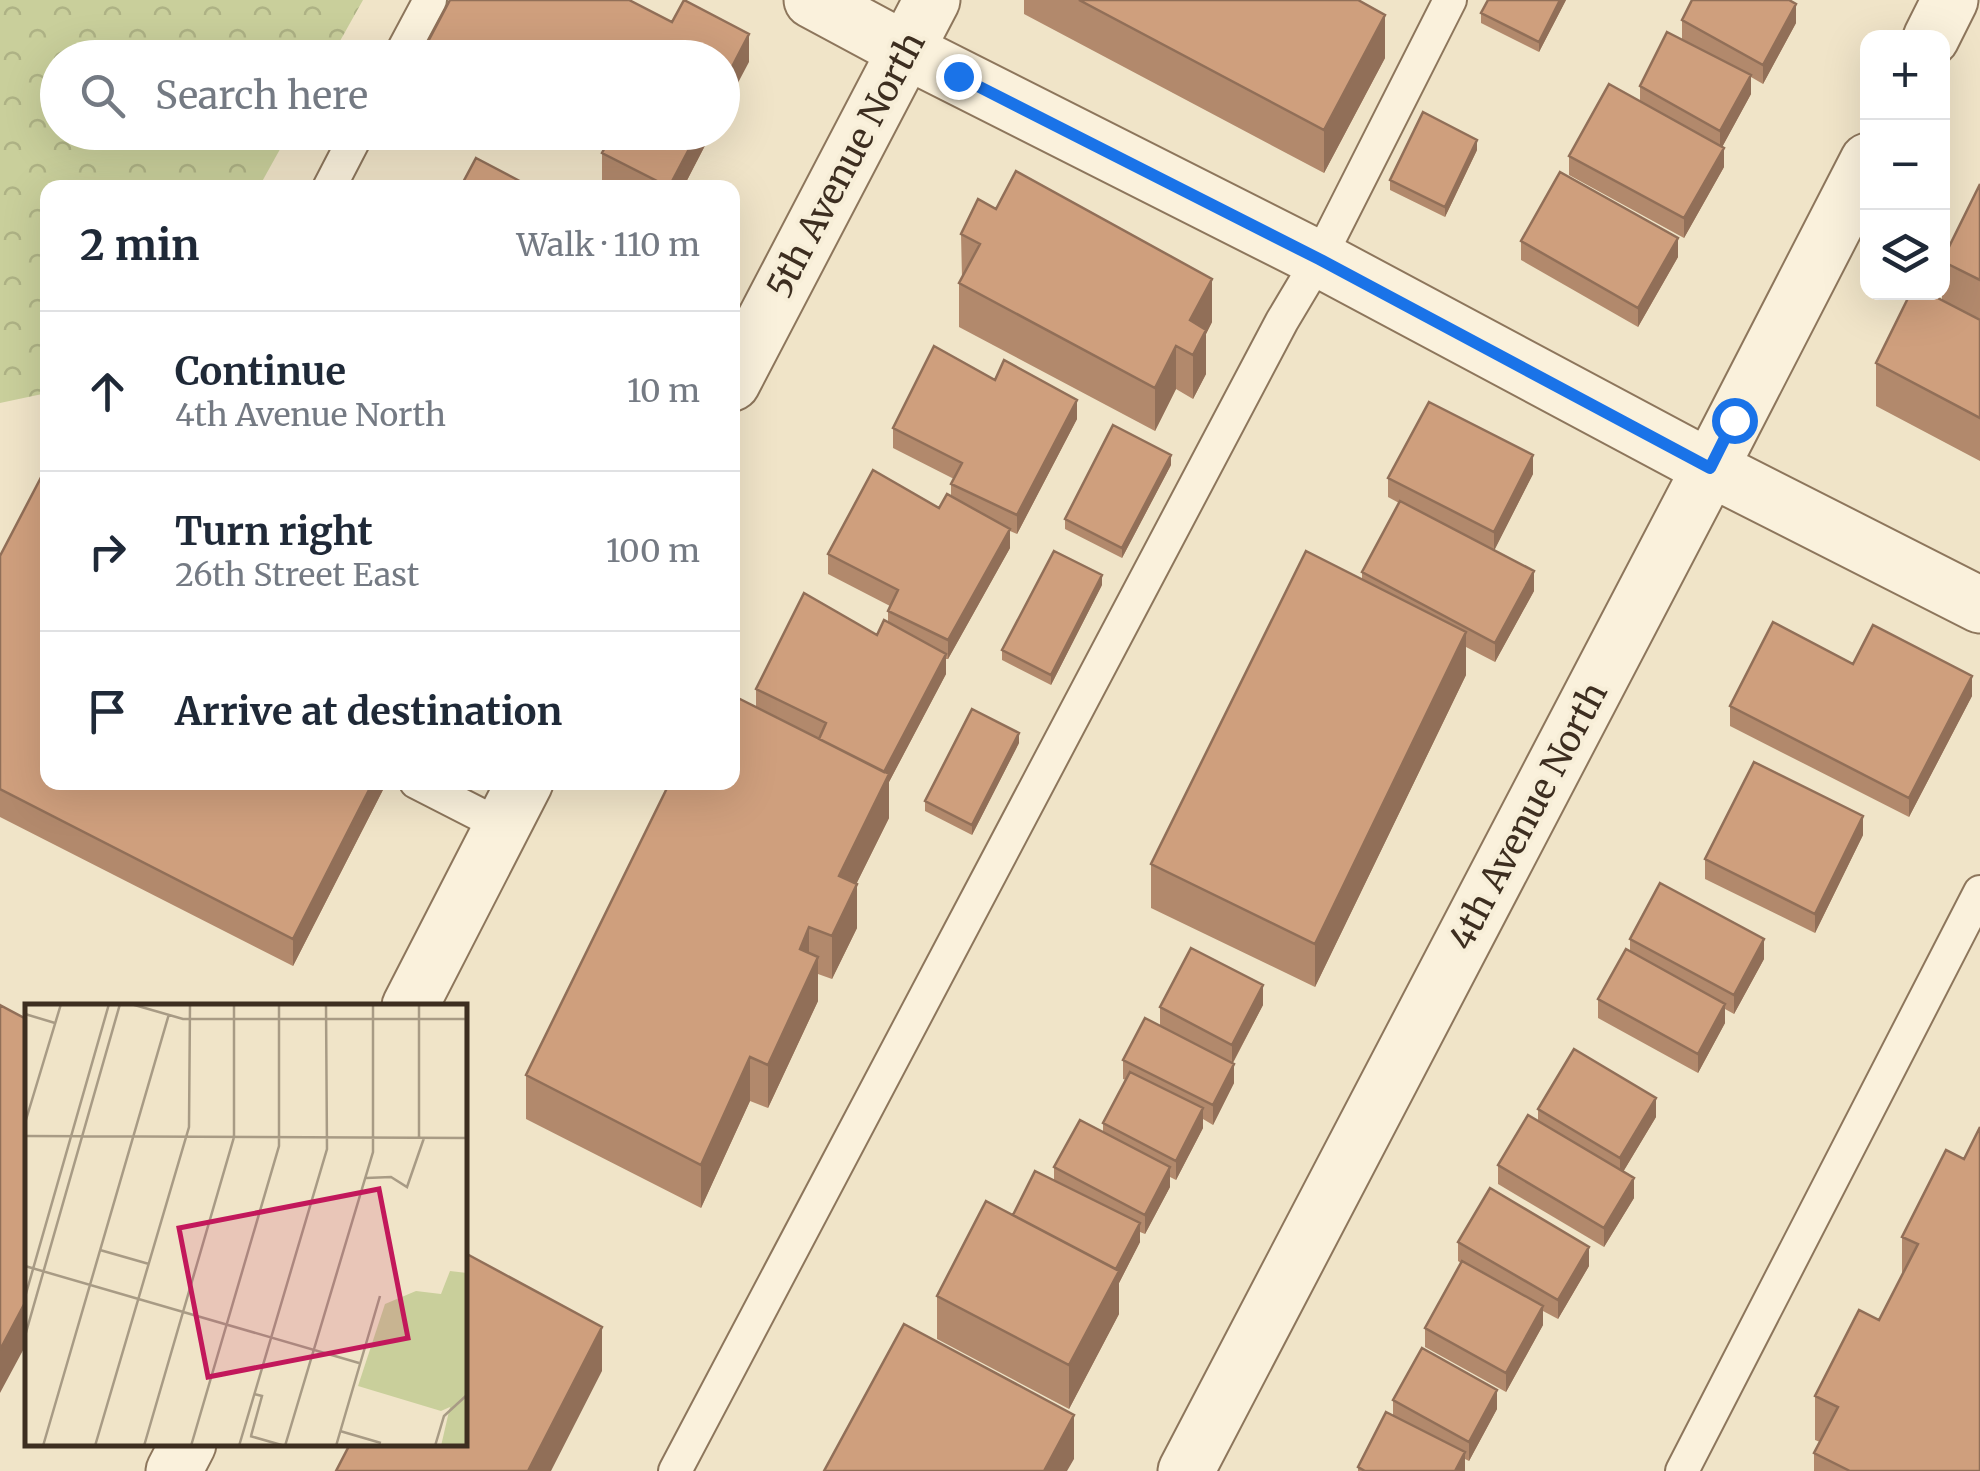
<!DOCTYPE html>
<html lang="en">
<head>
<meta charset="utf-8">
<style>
  body { margin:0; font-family:Merriweather,serif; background:#f6f6f7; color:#1f2937 }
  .controls { position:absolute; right:30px; top:30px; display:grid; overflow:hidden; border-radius:20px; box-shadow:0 10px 40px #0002 }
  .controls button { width:90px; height:90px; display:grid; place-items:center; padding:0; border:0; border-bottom:2px solid #e0e1e3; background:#fff; color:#1f2937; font:50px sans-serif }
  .stop { position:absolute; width:30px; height:30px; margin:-22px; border:8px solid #1a73e8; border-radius:50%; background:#fff }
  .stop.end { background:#1a73e8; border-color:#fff; box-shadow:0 2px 10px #0008 }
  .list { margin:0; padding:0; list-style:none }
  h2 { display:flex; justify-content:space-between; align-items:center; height:130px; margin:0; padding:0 40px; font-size:42px }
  h2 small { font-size:32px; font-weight:400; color:#747a83 }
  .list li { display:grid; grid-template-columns:65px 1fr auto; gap:30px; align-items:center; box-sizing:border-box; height:160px; padding:0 40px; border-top:2px solid #e0e1e3 }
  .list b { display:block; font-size:38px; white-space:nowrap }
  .list p { margin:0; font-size:32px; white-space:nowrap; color:#747a83 }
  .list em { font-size:32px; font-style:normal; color:#747a83 }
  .icon { flex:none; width:55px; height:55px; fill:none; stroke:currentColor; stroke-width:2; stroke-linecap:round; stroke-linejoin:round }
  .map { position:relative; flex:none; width:1980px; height:1471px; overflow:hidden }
  .search { position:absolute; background:#fff; box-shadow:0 10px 40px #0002; left:40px; top:40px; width:700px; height:110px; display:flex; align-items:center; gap:25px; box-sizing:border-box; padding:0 35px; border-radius:55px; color:#747a83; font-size:38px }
  .panel { position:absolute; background:#fff; box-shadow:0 10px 40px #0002; left:40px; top:180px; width:700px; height:610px; border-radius:20px }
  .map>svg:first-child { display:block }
</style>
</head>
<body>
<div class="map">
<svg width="1980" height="1471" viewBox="0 0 1980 1471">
  <defs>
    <pattern id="park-crowns" width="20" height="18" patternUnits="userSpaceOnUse" patternTransform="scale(2.5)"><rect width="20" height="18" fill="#c9cf9b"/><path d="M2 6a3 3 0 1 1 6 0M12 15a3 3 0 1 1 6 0" fill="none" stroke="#aeb285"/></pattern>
  </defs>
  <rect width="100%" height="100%" fill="#f0e4c8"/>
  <!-- park -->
  <path fill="url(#park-crowns)" d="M 0,0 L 363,0 L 331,57 L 58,58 L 58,132 L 289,133 L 259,187 L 48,188 L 47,393 L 0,403 Z"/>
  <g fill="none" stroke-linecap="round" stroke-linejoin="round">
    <defs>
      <path id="lane" d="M 399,58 L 430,0
        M 329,188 L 358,132
        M 416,782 L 502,826
        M 675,1471 L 1282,321 L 1319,259 L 1450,0
        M 1682,1471 L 1980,892"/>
      <path id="street" d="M 812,0 L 905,50 L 1319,259 L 1710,468 L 1980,605
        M 1931,38 L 1950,0
        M 732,383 L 932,0
        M 410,1006 L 525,782
        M 174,1471 L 188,1444
        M 1186,1471 L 1710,468 L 1868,161"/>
    </defs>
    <!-- lane casing -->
    <use href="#lane" stroke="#8d765c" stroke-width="36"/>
    <!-- street casing -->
    <use href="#street" stroke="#8d765c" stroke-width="59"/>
    <!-- lane -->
    <use href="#lane" stroke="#faf1dc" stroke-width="32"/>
    <!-- street -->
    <use href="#street" stroke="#faf1dc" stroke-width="55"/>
  </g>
  <!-- wall -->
  <path fill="#b2896c" d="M 1024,0 L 1358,0 L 1385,58 L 1324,173 L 1024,14 Z
    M 1566,0 L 1539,52 L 1481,23 L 1481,13 Z
    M 1682,20 L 1796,23 L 1763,84 L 1751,77 L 1751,94 L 1722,147 L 1724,167 L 1684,238 L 1569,175 L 1569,156 L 1640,101 L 1640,86 L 1707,53 L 1682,39 Z
    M 586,132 L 712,132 L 683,188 L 616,188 L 602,180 L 602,153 L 607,143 Z
    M 1477,150 L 1445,217 L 1390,190 L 1390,180 Z
    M 1980,184 L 1980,461 L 1876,406 L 1876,363 L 1942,301 L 1942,261 Z
    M 961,234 L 1212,322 L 1206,334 L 1206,374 L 1193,399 L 1176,389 L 1155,431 L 959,327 L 959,283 L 962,278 Z
    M 1521,241 L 1678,257 L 1638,327 L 1521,260 Z
    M 995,380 L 1077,419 L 1017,534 L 1010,531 L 1010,548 L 948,659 L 946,659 L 946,674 L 889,782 L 889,818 L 856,884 L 857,928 L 832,979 L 818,974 L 818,1001 L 768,1108 L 750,1101 L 701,1208 L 526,1119 L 526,1075 L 756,707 L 756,689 L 877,635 L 888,622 L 888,611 L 890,606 L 828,574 L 828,554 L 939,508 L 951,496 L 951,484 L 954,479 L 893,448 L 893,428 Z
    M 1171,465 L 1122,558 L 1065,529 L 1065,519 Z
    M 1533,474 L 1494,550 L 1534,591 L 1495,662 L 1466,647 L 1466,675 L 1315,987 L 1151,908 L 1151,864 L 1362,579 L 1362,572 L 1399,503 L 1388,497 L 1388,478 Z
    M 0,556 L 48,782 L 387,782 L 293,966 L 0,817 Z
    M 1102,585 L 1051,685 L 1002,660 L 1002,650 Z
    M 1853,664 L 1972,696 L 1909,817 L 1730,726 L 1730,706 Z
    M 1019,743 L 972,835 L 925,811 L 925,801 Z
    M 1863,835 L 1815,933 L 1705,879 L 1705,859 Z
    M 1630,939 L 1764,959 L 1734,1014 L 1725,1009 L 1725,1023 L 1698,1073 L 1598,1018 L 1598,999 L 1630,952 Z
    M 1263,1005 L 1233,1063 L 1234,1083 L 1213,1125 L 1203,1119 L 1203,1128 L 1176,1180 L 1170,1177 L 1170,1187 L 1145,1234 L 1140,1232 L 1140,1242 L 1119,1283 L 1119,1314 L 1069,1409 L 937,1339 L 937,1296 L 1013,1215 L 1054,1181 L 1054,1167 L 1103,1133 L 1103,1123 L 1126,1080 L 1123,1079 L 1123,1060 L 1160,1026 L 1160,1007 Z
    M 1538,1109 L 1656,1117 L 1623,1172 L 1634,1198 L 1604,1247 L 1498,1184 L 1498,1165 L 1538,1121 Z
    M 1964,1159 L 1980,1471 L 1814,1471 L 1814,1453 L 1820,1442 L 1815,1440 L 1815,1396 L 1879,1320 L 1902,1275 L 1902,1237 Z
    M 1458,1242 L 1589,1266 L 1558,1319 L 1543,1311 L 1543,1325 L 1506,1392 L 1425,1347 L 1425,1328 L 1461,1263 L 1458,1261 Z
    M 1393,1400 L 1497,1409 L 1469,1461 L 1465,1459 L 1465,1471 L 1358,1471 L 1358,1467 L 1393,1416 Z"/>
  <!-- shaded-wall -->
  <path fill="#916f58" d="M 1560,0 L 1566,0 L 1539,52 L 1539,42 Z
    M 1796,4 L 1796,23 L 1763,84 L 1763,65 Z
    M 1385,15 L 1385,58 L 1324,173 L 1324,130 Z
    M 749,34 L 749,62 L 722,113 L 722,86 Z
    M 1751,75 L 1751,94 L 1720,151 L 1720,131 Z
    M 698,132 L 712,132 L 683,188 L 669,188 Z
    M 1477,140 L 1477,150 L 1445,217 L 1445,207 Z
    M 1724,148 L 1724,167 L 1684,238 L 1684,218 Z
    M 1678,238 L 1678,257 L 1638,327 L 1638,308 Z
    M 1212,279 L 1212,322 L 1206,334 L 1206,374 L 1193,399 L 1193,355 L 1190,320 Z
    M 1176,346 L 1176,389 L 1155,431 L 1155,388 Z
    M 1077,400 L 1077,419 L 1017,534 L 1017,515 Z
    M 1171,455 L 1171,465 L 1122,558 L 1122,548 Z
    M 1533,455 L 1533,474 L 1494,551 L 1494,532 Z
    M 1010,529 L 1010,548 L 948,659 L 948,640 Z
    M 1534,571 L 1534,591 L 1495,662 L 1495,643 Z
    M 1102,575 L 1102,585 L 1051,685 L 1051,675 Z
    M 1466,632 L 1466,675 L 1315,987 L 1315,944 Z
    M 946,654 L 946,674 L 889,782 L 889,818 L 839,919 L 839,876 L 883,774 Z
    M 1972,676 L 1972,696 L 1909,817 L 1909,798 Z
    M 1019,733 L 1019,743 L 972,835 L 972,825 Z
    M 373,782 L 387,782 L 293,966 L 293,939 Z
    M 1863,816 L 1863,835 L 1815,933 L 1815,914 Z
    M 857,884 L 857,928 L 832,979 L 832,936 Z
    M 809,927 L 809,970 L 800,949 Z
    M 1764,939 L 1764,959 L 1734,1014 L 1734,995 Z
    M 818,957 L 818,1001 L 768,1108 L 768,1065 Z
    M 1263,985 L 1263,1005 L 1232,1064 L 1232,1045 Z
    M 1725,1004 L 1725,1023 L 1698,1073 L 1698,1054 Z
    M 750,1057 L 750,1101 L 701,1208 L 701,1165 Z
    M 1234,1064 L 1234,1083 L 1213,1125 L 1213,1105 Z
    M 1656,1098 L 1656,1117 L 1620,1177 L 1620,1158 Z
    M 1203,1108 L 1203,1128 L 1176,1180 L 1176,1161 Z
    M 1170,1167 L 1170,1187 L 1145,1234 L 1145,1215 Z
    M 1634,1178 L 1634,1198 L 1604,1247 L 1604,1228 Z
    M 1140,1223 L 1140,1242 L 1119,1283 L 1119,1314 L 1069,1409 L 1069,1365 Z
    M 1589,1247 L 1589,1266 L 1558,1319 L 1558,1300 Z
    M 28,1297 L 28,1341 L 0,1393 L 0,1350 Z
    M 1543,1306 L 1543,1325 L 1506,1392 L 1506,1373 Z
    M 602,1327 L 602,1371 L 551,1471 L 528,1471 Z
    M 1497,1390 L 1497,1409 L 1469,1461 L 1469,1442 Z
    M 1074,1415 L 1074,1459 L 1067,1471 L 1044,1471 Z
    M 1465,1452 L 1465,1471 L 1455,1471 Z"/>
  <!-- building -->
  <path fill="#cf9f7d" stroke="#916f58" stroke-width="2.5" d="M 450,0 L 629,0 L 672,22 L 684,0 L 749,34 L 722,86 L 722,58 L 494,58 L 488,55 L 487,58 L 430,58 L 422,53 Z
    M 1079,0 L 1358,0 L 1385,15 L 1324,130 Z
    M 1488,0 L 1560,0 L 1539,42 L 1481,13 Z
    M 1692,0 L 1789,0 L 1796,4 L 1763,65 L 1682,20 Z
    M 1667,32 L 1751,75 L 1720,131 L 1640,86 Z
    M 1609,84 L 1724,148 L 1684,218 L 1569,156 Z
    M 1423,112 L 1477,140 L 1445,207 L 1390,180 Z
    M 613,132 L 698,132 L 669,187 L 602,153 Z
    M 476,158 L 533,188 L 460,188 Z
    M 1016,171 L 1212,279 L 1190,320 L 1206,330 L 1193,355 L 1176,346 L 1155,388 L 959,283 L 980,244 L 961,234 L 978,199 L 996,209 Z
    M 1560,172 L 1678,238 L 1638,308 L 1521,241 Z
    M 1980,184 L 1980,280 L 1942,261 Z
    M 1911,292 L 1926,292 L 1980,320 L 1980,418 L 1876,363 Z
    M 934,346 L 995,380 L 1004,360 L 1077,400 L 1017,515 L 951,484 L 962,463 L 893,428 Z
    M 1429,402 L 1533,455 L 1494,532 L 1388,478 Z
    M 1113,425 L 1171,455 L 1122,548 L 1065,519 Z
    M 48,464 L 48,782 L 373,782 L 293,939 L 0,789 L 0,556 Z
    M 873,470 L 939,508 L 947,494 L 1010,529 L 948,640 L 888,611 L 898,590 L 828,554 Z
    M 1400,501 L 1534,571 L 1495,643 L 1362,572 Z
    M 1054,551 L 1102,575 L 1051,675 L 1002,650 Z
    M 1306,551 L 1466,632 L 1315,944 L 1151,864 Z
    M 804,593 L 877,635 L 884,620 L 946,654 L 884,772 L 819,739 L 826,723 L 756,689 Z
    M 1773,622 L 1853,664 L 1873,625 L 1972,676 L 1909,798 L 1730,706 Z
    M 732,695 L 889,774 L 839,876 L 857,884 L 832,936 L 809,927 L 800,949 L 818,957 L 768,1065 L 750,1057 L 701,1165 L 526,1075 L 670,782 L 732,782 Z
    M 972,709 L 1019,733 L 972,825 L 925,801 Z
    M 1754,762 L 1863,816 L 1815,914 L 1705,859 Z
    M 1660,883 L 1764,939 L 1734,995 L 1630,939 Z
    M 1191,948 L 1263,985 L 1232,1045 L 1160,1007 Z
    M 1626,949 L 1725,1004 L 1698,1054 L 1598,999 Z
    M 0,1005 L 28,1020 L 28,1297 L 0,1350 Z
    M 1145,1018 L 1234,1064 L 1213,1105 L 1123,1060 Z
    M 1574,1049 L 1656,1098 L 1620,1158 L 1538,1109 Z
    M 1130,1072 L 1203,1108 L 1176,1161 L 1103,1123 Z
    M 1528,1115 L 1634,1178 L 1604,1228 L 1498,1165 Z
    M 1080,1120 L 1170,1167 L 1145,1215 L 1054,1167 Z
    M 1980,1127 L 1980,1471 L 1850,1471 L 1814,1453 L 1838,1407 L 1815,1396 L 1859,1310 L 1879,1320 L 1918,1244 L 1902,1237 L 1946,1150 L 1964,1159 Z
    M 1035,1171 L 1140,1223 L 1116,1269 L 1013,1215 Z
    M 1490,1188 L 1589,1247 L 1558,1300 L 1458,1242 Z
    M 986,1201 L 1119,1271 L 1069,1365 L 937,1296 Z
    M 465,1253 L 602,1327 L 528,1471 L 336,1471 L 350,1444 L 465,1444 Z
    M 1462,1261 L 1543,1306 L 1506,1373 L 1425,1328 Z
    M 904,1324 L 1074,1415 L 1044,1471 L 824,1471 Z
    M 1422,1348 L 1497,1390 L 1469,1442 L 1393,1400 Z
    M 1386,1412 L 1465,1452 L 1455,1471 L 1365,1471 L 1358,1467 Z"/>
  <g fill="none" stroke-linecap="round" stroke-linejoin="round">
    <!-- route -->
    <path stroke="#1a73e8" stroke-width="12" d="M 958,76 L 1319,259 L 1710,468 L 1734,420"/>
  </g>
  <g text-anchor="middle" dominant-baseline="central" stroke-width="8" stroke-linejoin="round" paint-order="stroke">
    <!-- street labels -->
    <g font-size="35" fill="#3d2e20" stroke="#f7eed8">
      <text transform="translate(846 165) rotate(-62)">5th Avenue North</text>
      <text transform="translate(1528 816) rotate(-62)">4th Avenue North</text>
    </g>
  </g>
  <!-- overview -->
  <g transform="translate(25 1004)">
    <rect width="442" height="442" fill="#f0e4c8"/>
    <path d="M 425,267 L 442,269 L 442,442 L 416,442 L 425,403 L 416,407 L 333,382 L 360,300 L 391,287 L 416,290 Z" fill="#c9cf9b"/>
    <path fill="none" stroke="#a89b85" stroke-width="2.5" d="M 106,0 L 158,15 L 443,15M 441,0 L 441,134M 0,10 L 30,19M 0,119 L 36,0M 0,132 L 443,134M 394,134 L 394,0M 341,174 L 366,173 L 382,183 L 399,134M 75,246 L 124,260M 0,262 L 334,359M 0,293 L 84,0M 0,332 L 95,0M 315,427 L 356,439M 225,432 L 260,442M 226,432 L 237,392 L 229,390M 18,442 L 144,10M 70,442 L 164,123 L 165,0M 119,442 L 209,133 L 209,0M 166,442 L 254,142 L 254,0M 214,442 L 302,145 L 301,0M 260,442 L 348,148 L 348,0M 311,442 L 355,292M 410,442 L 419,412 L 443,390"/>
    <path fill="#c2185b" fill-opacity="0.15" stroke="#c2185b" stroke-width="5" d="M 354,185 L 383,334 L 183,373 L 154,224 Z"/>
    <rect width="442" height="442" fill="none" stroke="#3d2e20" stroke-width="5"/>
  </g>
</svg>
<div class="controls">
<button>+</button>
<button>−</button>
<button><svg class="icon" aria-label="layers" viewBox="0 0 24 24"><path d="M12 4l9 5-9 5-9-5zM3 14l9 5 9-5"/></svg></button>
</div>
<div class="stop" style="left:1734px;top:420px"></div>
<div class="stop end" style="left:958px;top:76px"></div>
<div class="search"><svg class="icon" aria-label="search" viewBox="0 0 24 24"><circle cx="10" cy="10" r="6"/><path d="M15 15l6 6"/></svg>Search here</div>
<section class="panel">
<h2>2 min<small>Walk · 110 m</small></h2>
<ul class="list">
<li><svg class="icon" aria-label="ahead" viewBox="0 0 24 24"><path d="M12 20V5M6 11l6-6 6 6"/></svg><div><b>Continue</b><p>4th Avenue North</p></div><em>10 m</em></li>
<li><svg class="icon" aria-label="right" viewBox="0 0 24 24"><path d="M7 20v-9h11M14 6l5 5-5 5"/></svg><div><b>Turn right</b><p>26th Street East</p></div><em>100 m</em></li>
<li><svg class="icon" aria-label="arrive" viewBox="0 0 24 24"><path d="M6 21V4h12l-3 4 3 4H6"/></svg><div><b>Arrive at destination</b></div></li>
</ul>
</section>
</div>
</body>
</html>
